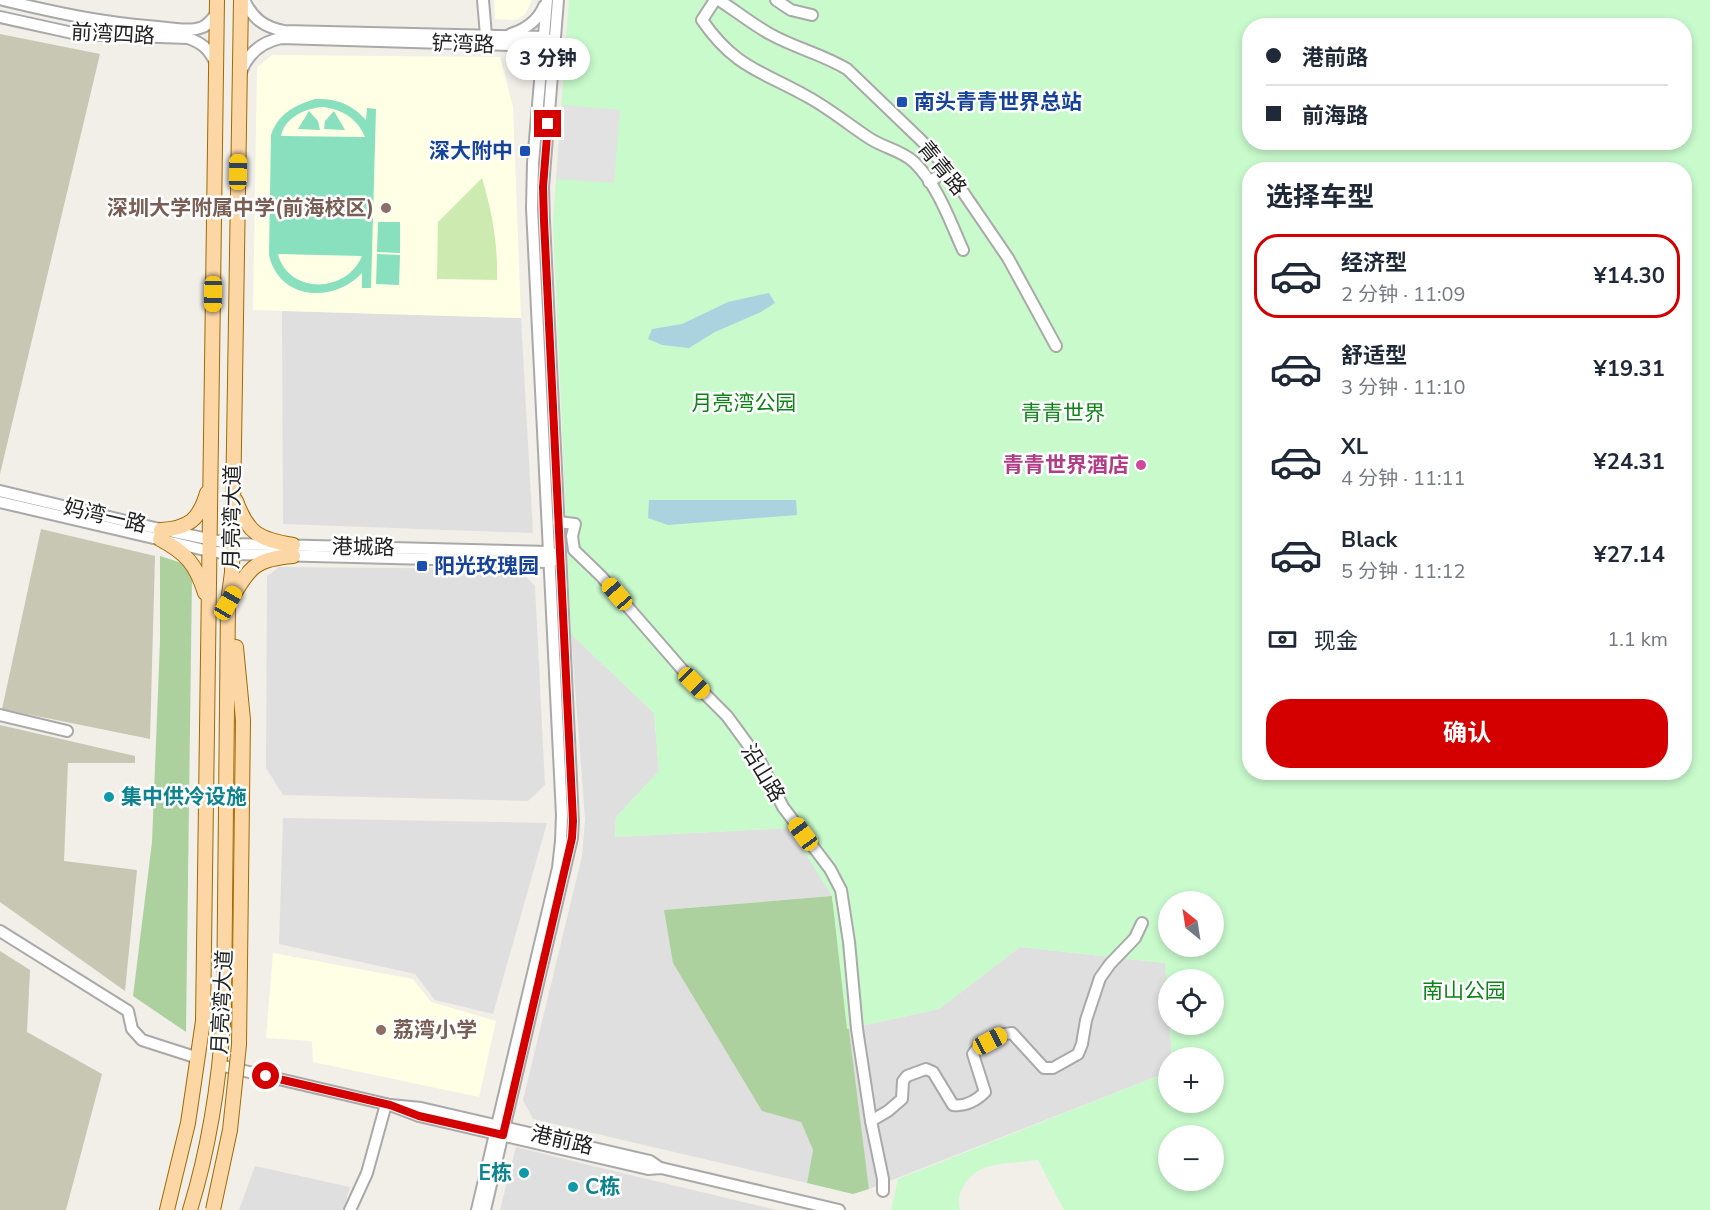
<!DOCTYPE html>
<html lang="zh">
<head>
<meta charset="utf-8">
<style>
	:root { --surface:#fff; --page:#f2f2f3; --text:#1f2937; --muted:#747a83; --line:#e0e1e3; --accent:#d40000 }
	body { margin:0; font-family:"Nunito Sans","Noto Sans SC",sans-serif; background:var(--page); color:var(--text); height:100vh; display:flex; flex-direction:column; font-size:22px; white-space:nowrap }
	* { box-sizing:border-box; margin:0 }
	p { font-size:20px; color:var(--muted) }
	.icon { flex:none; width:33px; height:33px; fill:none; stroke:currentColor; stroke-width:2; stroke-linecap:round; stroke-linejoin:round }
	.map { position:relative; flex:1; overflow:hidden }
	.sheet { position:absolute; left:1242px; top:162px; width:450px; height:618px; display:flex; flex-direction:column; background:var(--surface); border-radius:24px; box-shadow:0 3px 9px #0003 }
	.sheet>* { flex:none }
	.guide { position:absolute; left:1242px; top:18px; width:450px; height:132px; border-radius:24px; box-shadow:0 3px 9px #0003; display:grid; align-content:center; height:132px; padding:0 24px; background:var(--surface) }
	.needle { width:39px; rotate:330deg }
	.fabs { position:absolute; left:1158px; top:891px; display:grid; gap:12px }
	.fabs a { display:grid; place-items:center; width:66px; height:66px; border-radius:50%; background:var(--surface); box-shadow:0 3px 9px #0003; font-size:30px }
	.end { position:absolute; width:27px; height:27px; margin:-14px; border:8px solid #d40000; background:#fff; box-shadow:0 0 0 3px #fff }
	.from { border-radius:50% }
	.bubble { position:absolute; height:42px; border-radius:21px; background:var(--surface); box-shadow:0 3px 9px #0003; font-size:20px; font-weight:700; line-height:42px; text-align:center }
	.car { position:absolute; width:18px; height:36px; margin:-18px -9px; border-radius:8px; box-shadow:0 0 4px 2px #0007; background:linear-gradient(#f5c518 24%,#345 0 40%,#f5c518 0 76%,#345 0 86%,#f5c518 0) }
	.guide b { display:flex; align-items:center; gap:21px; height:57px; font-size:22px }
	.guide b+b { border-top:2px solid var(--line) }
	.guide i { width:15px; height:15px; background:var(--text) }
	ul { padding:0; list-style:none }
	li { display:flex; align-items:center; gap:18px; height:84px; margin:0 12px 9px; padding:0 12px; border:3px solid transparent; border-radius:24px }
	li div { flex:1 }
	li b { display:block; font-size:22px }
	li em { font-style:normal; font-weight:700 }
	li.on { border-color:var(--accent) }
	li>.icon { width:54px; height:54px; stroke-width:1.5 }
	h2 { padding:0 24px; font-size:27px; line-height:72px }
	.pay { display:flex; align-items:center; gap:15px; height:66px; padding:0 24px; font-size:22px }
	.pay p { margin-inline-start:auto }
	.cta { display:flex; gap:12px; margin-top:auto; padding:12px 24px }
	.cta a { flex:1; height:69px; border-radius:24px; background:var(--accent); color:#fff; font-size:24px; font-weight:700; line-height:69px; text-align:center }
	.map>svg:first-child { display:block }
</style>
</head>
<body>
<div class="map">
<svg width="1710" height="1210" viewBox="0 0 1710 1210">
	<rect width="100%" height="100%" fill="#f2efe9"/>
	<g fill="#e0dfdf">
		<polygon points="282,311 521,318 533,533 283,524"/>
		<polygon points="279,567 518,569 535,586 545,785 528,801 283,795 266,768 267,576"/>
		<polygon points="571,634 654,713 659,771 616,817 615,837 790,828 832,896 664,910 801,1122 813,1150 807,1183 533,1119 523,1100 582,856 585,819"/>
		<polygon points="283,818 547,823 493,1014 435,1000 415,974 279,944"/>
		<polygon points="1020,947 1165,963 1172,1057 1168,1058 1168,1072 869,1189 847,1029 939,1009"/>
		<polygon points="516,1147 597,1167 777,1210 500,1210"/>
		<polygon points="255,1166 350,1187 343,1210 239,1210"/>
	</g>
	<g fill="#ffffe5">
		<polygon points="494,0 532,0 525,15 515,20 495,19"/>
		<polygon points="272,55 500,57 513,107 521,318 253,310 257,67"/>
		<polygon points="273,953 413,979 431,1002 496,1021 479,1097 313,1062 312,1041 266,1038"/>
	</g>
	<g fill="#c7c7b4">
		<polygon points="0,34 100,54 0,474"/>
		<polygon points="41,529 155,556 150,739 2,709"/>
		<polygon points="0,725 135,756 135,763 68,763 64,861 137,870 125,991 0,902"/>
		<polygon points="0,951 30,970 27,1032 102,1074 66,1210 0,1210"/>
	</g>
	<path fill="#cdebb0" d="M482 178C492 212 498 244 497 280L437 279 438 222Z"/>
	<g fill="#add19e">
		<polygon points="160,556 185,564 192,578 186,1032 133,996 152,842 160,641"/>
		<polygon points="832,896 869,1189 853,1194 807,1183 813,1150 801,1122 762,1111 673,963 664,910"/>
	</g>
	<path fill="#c8facc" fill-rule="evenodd" d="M569 0H1710V1210H1064L1038 1160C1025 1162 993 1163 982 1169 967 1176 955 1193 960 1210H891L898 1179 1168 1072V1102H1214V1058L1172 1057 1170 1025 1214 1024V980H1168V1005L1165 963 1020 947 939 1009 847 1029 832 896 790 828 615 837 616 817 659 771 654 713 571 634 553 222ZM1250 26H1684V142H1250ZM1250 170H1684V772H1250ZM1168 902H1214V946H1168ZM1168 1136H1214V1180H1168Z"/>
	<g fill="#88e0be" fill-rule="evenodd">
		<path d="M315 99C336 98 352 104 366 120L367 108 376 109 371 288H362V273C333 304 279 300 269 255L271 135C278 114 295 105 315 99ZM323 107C342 109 358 119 365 137L281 136C285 117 306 108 323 107ZM278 255 279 254 362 256C347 293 290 295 278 255Z"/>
		<polygon points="309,111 318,121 320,130 298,129"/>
		<polygon points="334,111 345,130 324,129 325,121"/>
		<polygon points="378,222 400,222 400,253 377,252"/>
		<polygon points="377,254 400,255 399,285 376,284"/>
	</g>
	<polygon fill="#e2e2e2" points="562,105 620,110 614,183 556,179"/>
	<g fill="#aad3df">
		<polygon points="769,293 775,303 761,312 715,332 689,348 662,345 648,339 652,329 682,324 728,302"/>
		<polygon points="649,500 796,500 797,515 668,525 648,518"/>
	</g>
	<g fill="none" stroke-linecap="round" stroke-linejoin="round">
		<defs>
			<g id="minor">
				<path d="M3 0C57 13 104 23 158 27 171 28 188 32 200 28 208 26 212 19 217 13"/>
				<path d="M244 0C253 19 264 27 284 31L544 37 549 40"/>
				<polyline points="483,0 486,35"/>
				<path d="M715 0 702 20C735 68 762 71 808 97 830 109 849 125 869 138 884 148 901 150 914 162 937 184 950 221 963 250"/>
				<path d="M719 0C736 11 752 24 770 34 795 48 822 54 847 69L926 145 948 170 1008 258 1056 346"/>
				<polyline points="776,0 791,10 812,15"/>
				<path d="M0 17 77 34 188 38C202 43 209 49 215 62"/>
				<path d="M511 34C526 29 538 21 544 6"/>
				<polyline points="516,46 529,55 538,74"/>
				<path d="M241 72C248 53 262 42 281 38L543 46 549 45"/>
				<polyline points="929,182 948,170"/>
				<polyline points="0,491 155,528 232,544 549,552 554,554"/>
				<polyline points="0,502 209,551 232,554 549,562 554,560"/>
				<polyline points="558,522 575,524 572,536 574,550 601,576 694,683 727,716 760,761 783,807 830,869 841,890 849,942 857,1029 871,1121 883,1179 883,1191"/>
				<polyline points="0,715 67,731"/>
				<polyline points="0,931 128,1011 132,1029 142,1040 198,1058"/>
				<polyline points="219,1065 390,1105 421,1108 650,1161 660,1168"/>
				<polyline points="390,1105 419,1116 648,1169 661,1168 839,1210"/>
				<path d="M871 1121 888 1111 902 1099 903 1081 907 1076 926 1069 933 1072 953 1105C965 1107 977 1100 985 1092L973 1054C980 1043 998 1034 1012 1033L1044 1068H1053L1078 1054 1082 1044 1086 1020 1100 978 1110 964 1135 938 1142 923"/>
				<polyline points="350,1210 367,1173 386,1104"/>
				<polyline points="477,1210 558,868 561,841 562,815 532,208 533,163 547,0"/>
				<polyline points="485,1210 572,838 573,821 544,221 543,187 558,0"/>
			</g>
			<g id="major">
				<path d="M236 501C248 534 259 539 293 545"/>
				<path d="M161 530C189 528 199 520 207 493"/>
				<path d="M160 539C186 553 196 564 205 593"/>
				<path d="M233 596C250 566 257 559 293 556"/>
				<polyline points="236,647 243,720"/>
				<polyline points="167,1210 188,1123 203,1021 217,0"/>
				<path d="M190 1210C210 1145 220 1076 224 1009L228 603 232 572 241 0"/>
			</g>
		</defs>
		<use href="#minor" stroke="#a9a9a9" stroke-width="14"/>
		<use href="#major" stroke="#a06b00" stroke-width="16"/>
		<use href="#minor" stroke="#fff" stroke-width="10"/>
		<use href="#major" stroke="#fcd6a4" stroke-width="14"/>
		<defs>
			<polyline id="major-bridge" points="213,1210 230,1130 239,1045 243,720"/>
		</defs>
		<use href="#major-bridge" stroke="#a06b00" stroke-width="16" stroke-linecap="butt"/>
		<use href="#major-bridge" stroke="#fcd6a4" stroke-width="14"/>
	</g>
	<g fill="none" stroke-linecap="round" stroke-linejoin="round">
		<polyline stroke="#d40000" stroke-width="8" points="266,1076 390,1105 419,1116 503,1135 572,838 573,821 544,221 543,187 548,124"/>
	</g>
	<g fill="#1a4fb4" stroke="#fff" stroke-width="2">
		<rect x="896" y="96" width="12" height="12" rx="3"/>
		<rect x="519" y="145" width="12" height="12" rx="3"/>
		<rect x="416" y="560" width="12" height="12" rx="3"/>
	</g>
	<g fill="#8d6e63" stroke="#fff" stroke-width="2">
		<circle cx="386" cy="208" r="6"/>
		<circle cx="381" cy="1030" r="6"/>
	</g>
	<circle fill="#d1479c" stroke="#fff" stroke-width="2" cx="1141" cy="465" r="6"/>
	<g fill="#0f9aa8" stroke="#fff" stroke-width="2">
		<circle cx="109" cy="797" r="6"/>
		<circle cx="524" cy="1173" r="6"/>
		<circle cx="573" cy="1187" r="6"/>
	</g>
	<g text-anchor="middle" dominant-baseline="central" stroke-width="5" stroke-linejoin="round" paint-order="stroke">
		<g font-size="21" fill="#222" stroke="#fff">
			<text transform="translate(113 34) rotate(3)">前湾四路</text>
			<text transform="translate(463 44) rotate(2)">铲湾路</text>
			<text transform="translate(942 168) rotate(51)">青青路</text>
			<text transform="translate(105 516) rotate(13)">妈湾一路</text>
			<text transform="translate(232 517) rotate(-89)">月亮湾大道</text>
			<text transform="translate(363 547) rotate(1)">港城路</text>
			<text transform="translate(763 773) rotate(59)">沿山路</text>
			<text transform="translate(222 1002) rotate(-87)">月亮湾大道</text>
			<text transform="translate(562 1140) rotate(13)">港前路</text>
		</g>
		<g font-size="21" font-weight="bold" fill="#164399" stroke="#fff" text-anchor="start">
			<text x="914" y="102">南头青青世界总站</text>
			<text x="513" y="151" text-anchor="end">深大附中</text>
			<text x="434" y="566">阳光玫瑰园</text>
		</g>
		<g font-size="21" font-weight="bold" fill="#785e54" stroke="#fff" text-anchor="end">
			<text x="374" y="208">深圳大学附属中学(前海校区)</text>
			<text x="393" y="1030" text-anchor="start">荔湾小学</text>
		</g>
		<g font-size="21" fill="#0c8416" stroke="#fff">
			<text x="744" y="403">月亮湾公园</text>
			<text x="1063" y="413">青青世界</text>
			<text x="1464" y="991">南山公园</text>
		</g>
		<g font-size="21" font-weight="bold" fill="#b23c85" stroke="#fff" text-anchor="end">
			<text x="1129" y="465">青青世界酒店</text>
		</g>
		<g font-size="21" font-weight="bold" fill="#0d838f" stroke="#fff" text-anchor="start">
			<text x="121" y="797">集中供冷设施</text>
			<text x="512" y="1173" text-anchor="end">E栋</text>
			<text x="585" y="1187">C栋</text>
		</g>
	</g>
</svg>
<div class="fabs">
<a><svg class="needle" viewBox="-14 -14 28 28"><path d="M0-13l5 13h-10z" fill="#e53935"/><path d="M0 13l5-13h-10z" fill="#747a83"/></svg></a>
<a><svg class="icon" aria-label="locate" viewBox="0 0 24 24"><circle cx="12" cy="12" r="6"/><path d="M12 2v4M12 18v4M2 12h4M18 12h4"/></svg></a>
<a>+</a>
<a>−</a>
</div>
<i class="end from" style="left:266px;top:1076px"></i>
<i class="end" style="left:548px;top:124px"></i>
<div class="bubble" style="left:506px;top:38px;width:84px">3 分钟</div>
<i class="car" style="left:238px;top:172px;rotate:1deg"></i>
<i class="car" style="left:213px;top:294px;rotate:181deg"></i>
<i class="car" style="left:617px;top:594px;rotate:319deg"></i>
<i class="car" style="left:228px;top:603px;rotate:30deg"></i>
<i class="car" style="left:694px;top:683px;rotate:135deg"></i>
<i class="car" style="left:803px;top:834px;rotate:324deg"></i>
<i class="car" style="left:990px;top:1041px;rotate:62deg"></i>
<div class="guide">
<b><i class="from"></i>港前路</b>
<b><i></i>前海路</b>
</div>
<section class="sheet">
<h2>选择车型</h2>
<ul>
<li class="on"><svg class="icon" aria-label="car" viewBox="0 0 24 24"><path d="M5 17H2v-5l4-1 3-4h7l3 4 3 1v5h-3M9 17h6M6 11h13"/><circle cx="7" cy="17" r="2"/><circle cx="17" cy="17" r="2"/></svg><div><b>经济型</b><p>2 分钟 · 11:09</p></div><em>¥14.30</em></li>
<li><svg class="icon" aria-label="car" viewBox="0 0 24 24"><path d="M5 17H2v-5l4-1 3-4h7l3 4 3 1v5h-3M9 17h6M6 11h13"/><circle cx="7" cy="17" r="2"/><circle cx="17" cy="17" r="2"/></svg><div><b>舒适型</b><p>3 分钟 · 11:10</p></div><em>¥19.31</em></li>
<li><svg class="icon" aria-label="car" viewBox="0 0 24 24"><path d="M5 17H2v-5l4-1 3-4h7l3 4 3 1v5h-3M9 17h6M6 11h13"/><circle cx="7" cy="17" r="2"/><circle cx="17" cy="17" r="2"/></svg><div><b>XL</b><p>4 分钟 · 11:11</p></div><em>¥24.31</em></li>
<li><svg class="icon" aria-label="car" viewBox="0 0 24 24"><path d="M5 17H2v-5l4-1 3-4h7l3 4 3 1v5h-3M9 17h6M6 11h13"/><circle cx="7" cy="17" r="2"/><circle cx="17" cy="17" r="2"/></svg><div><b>Black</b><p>5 分钟 · 11:12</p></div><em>¥27.14</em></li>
</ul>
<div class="pay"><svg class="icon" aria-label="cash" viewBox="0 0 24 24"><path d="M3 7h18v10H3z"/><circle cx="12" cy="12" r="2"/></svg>现金<p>1.1 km</p></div>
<div class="cta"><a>确认</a></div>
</section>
</div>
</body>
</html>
